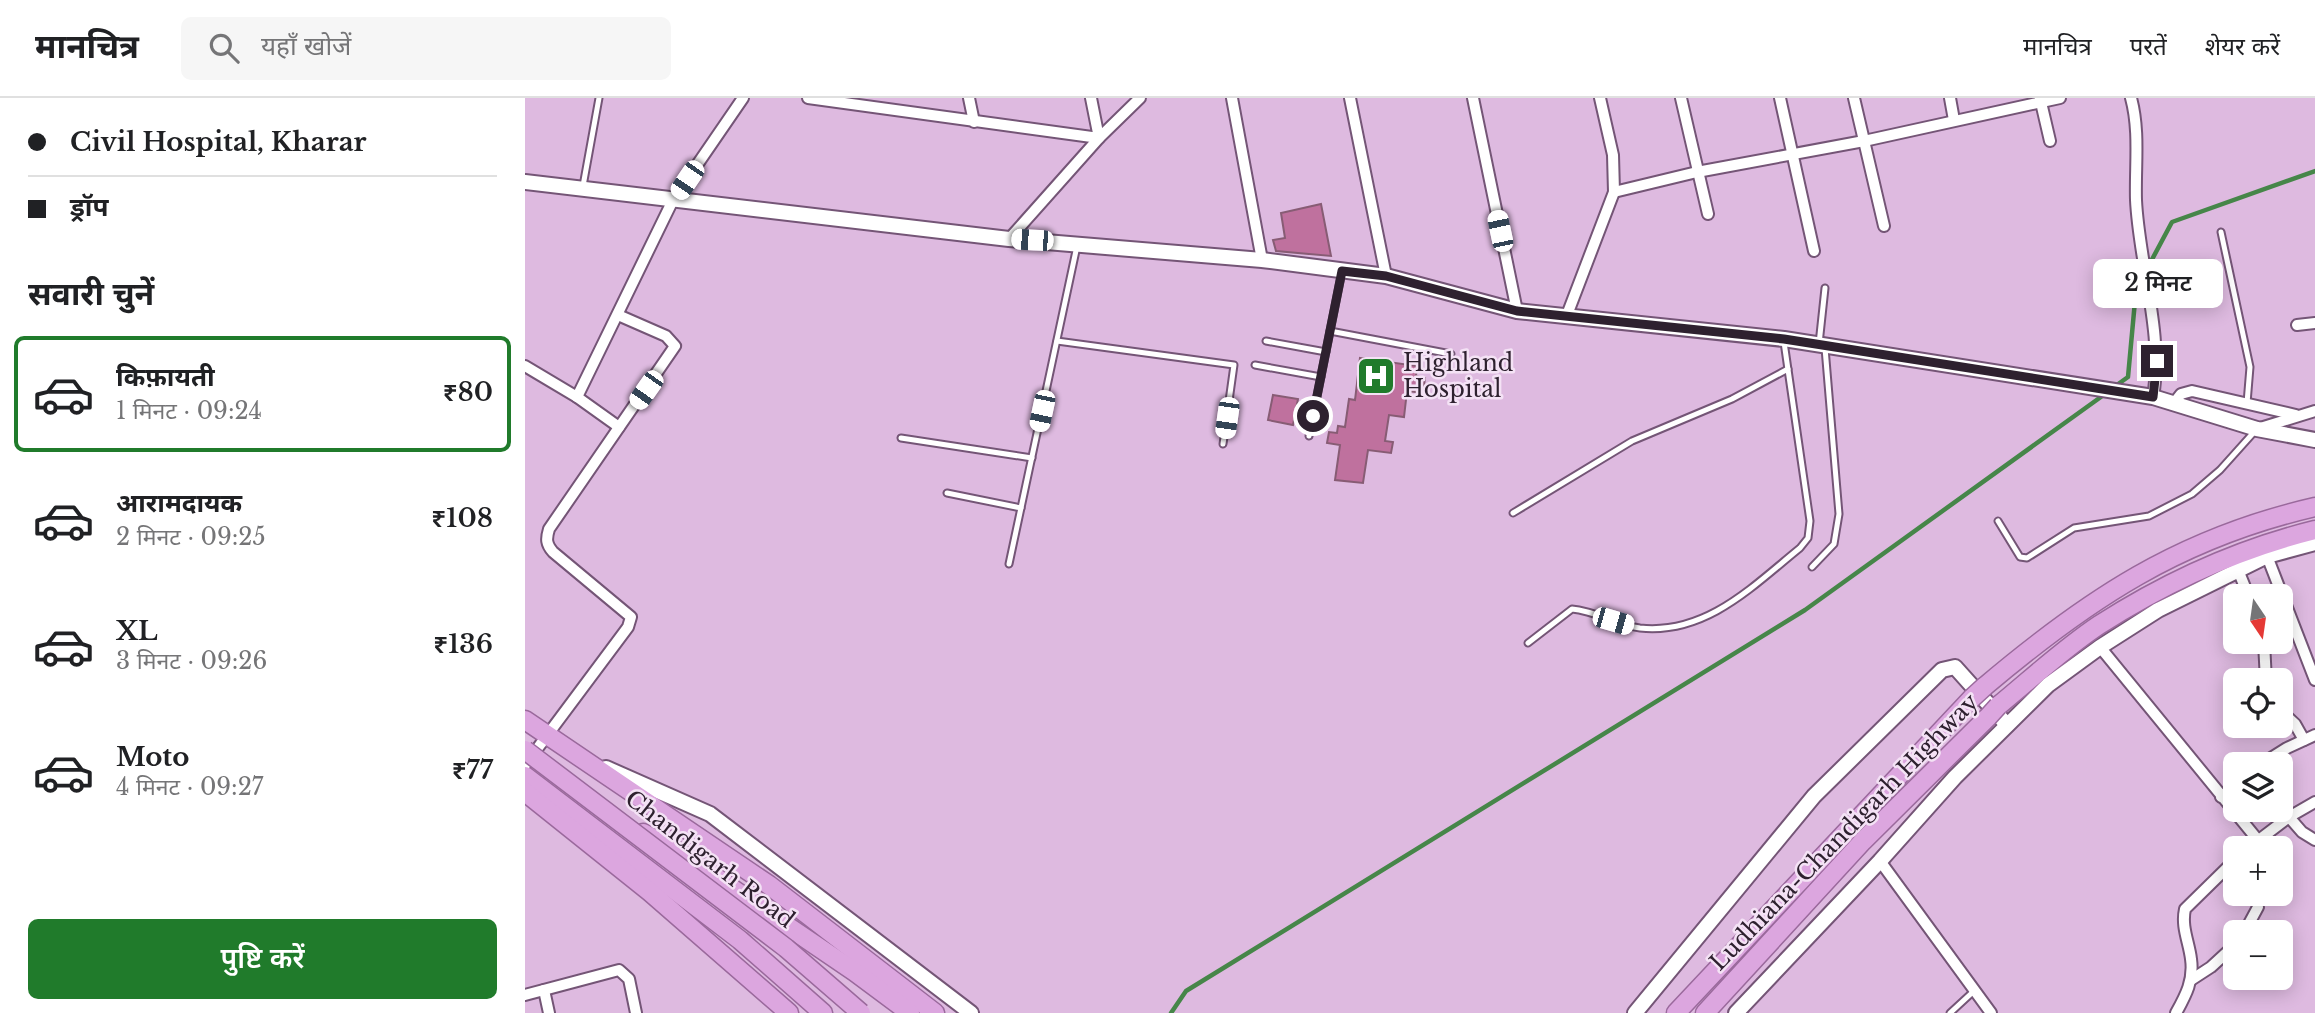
<!DOCTYPE html>
<html lang="hi">
<head>
<meta charset="utf-8">
<style>
	:root { --surface:#fff; --page:#f6f6f6; --text:#202124; --muted:#757577; --line:#e0e0e0; --accent:#207b2b }
	body { margin:0; font-family:"Libre Baskerville","Noto Sans Devanagari",serif; background:var(--page); color:var(--text); height:100vh; display:flex; flex-direction:column; font-size:26px; white-space:nowrap }
	* { box-sizing:border-box; margin:0 }
	p { font-size:23px; color:var(--muted) }
	.icon { flex:none; width:38px; height:38px; fill:none; stroke:currentColor; stroke-width:2; stroke-linecap:round; stroke-linejoin:round }
	.map { position:relative; flex:1; overflow:hidden }
	.drawer { display:flex; flex-direction:column; background:var(--surface); width:525px }
	.drawer>* { flex:none }
	.banner { display:grid; align-content:center; height:154px; padding:0 28px; background:var(--surface) }
	.needle { width:46px; rotate:167deg }
	.fabs { position:absolute; left:1698px; top:486px; display:grid; gap:14px }
	.fabs a { display:grid; place-items:center; width:70px; height:70px; border-radius:10px; background:var(--surface); box-shadow:0 4px 18px #0003; font-size:35px }
	.end { position:absolute; width:32px; height:32px; margin:-16px; border:9px solid #2e212f; background:#fff; box-shadow:0 0 0 4px #fff }
	.from { border-radius:50% }
	.bubble { position:absolute; height:49px; border-radius:10px; background:var(--surface); box-shadow:0 4px 18px #0003; font-size:23px; font-weight:600; line-height:49px; text-align:center }
	.car { position:absolute; width:21px; height:42px; margin:-21px -10px; border-radius:9px; box-shadow:0 0 5px 2px #0007; background:linear-gradient(#fff 24%,#345 0 40%,#fff 0 76%,#345 0 86%,#fff 0) }
	.banner b { display:flex; align-items:center; gap:24px; height:66px; font-size:26px }
	.banner b+b { border-top:2px solid var(--line) }
	.banner i { width:18px; height:18px; background:var(--text) }
	ul { padding:0; list-style:none }
	li { display:flex; align-items:center; gap:21px; height:116px; margin:0 14px 10px; padding:0 14px; border:4px solid transparent; border-radius:10px }
	li div { flex:1 }
	li b { display:block; font-size:26px }
	li em { font-style:normal; font-weight:600 }
	li.on { border-color:var(--accent) }
	li>.icon { width:63px; height:63px; stroke-width:1.5 }
	h2 { padding:0 28px; font-size:32px; line-height:84px }
	.cta { display:flex; gap:14px; margin-top:auto; padding:14px 28px }
	.cta a { flex:1; height:80px; border-radius:10px; background:var(--accent); color:#fff; font-size:28px; font-weight:600; line-height:80px; text-align:center }
	header { display:flex; align-items:center; gap:42px; box-sizing:border-box; height:98px; padding:0 35px; background:var(--surface); border-bottom:2px solid var(--line) }
	header strong { font-size:33px }
	nav { display:flex; gap:38px; margin-inline-start:auto; font-size:24px }
	.search { width:490px; height:63px; background:var(--page); display:flex; align-items:center; gap:18px; box-sizing:border-box; padding:0 24px; border-radius:10px; color:var(--muted); font-size:26px }
	main { display:flex; flex:1; min-height:0 }
	.map>svg:first-child { display:block }
</style>
</head>
<body>
<header>
<strong>मानचित्र</strong>
<div class="search"><svg class="icon" aria-label="search" viewBox="0 0 24 24"><circle cx="10" cy="10" r="6"/><path d="M15 15l6 6"/></svg>यहाँ खोजें</div>
<nav><a>मानचित्र</a><a>परतें</a><a>शेयर करें</a></nav>
</header>
<main>
<section class="drawer">
<div class="banner">
<b><i class="from"></i>Civil Hospital, Kharar</b>
<b><i></i>ड्रॉप</b>
</div>
<h2>सवारी चुनें</h2>
<ul>
<li class="on"><svg class="icon" aria-label="car" viewBox="0 0 24 24"><path d="M5 17H2v-5l4-1 3-4h7l3 4 3 1v5h-3M9 17h6M6 11h13"/><circle cx="7" cy="17" r="2"/><circle cx="17" cy="17" r="2"/></svg><div><b>किफ़ायती</b><p>1 मिनट · 09:24</p></div><em>₹80</em></li>
<li><svg class="icon" aria-label="car" viewBox="0 0 24 24"><path d="M5 17H2v-5l4-1 3-4h7l3 4 3 1v5h-3M9 17h6M6 11h13"/><circle cx="7" cy="17" r="2"/><circle cx="17" cy="17" r="2"/></svg><div><b>आरामदायक</b><p>2 मिनट · 09:25</p></div><em>₹108</em></li>
<li><svg class="icon" aria-label="car" viewBox="0 0 24 24"><path d="M5 17H2v-5l4-1 3-4h7l3 4 3 1v5h-3M9 17h6M6 11h13"/><circle cx="7" cy="17" r="2"/><circle cx="17" cy="17" r="2"/></svg><div><b>XL</b><p>3 मिनट · 09:26</p></div><em>₹136</em></li>
<li><svg class="icon" aria-label="car" viewBox="0 0 24 24"><path d="M5 17H2v-5l4-1 3-4h7l3 4 3 1v5h-3M9 17h6M6 11h13"/><circle cx="7" cy="17" r="2"/><circle cx="17" cy="17" r="2"/></svg><div><b>Moto</b><p>4 मिनट · 09:27</p></div><em>₹77</em></li>
</ul>
<div class="cta"><a>पुष्टि करें</a></div>
</section>
<div class="map">
<svg width="1790" height="915" viewBox="0 0 1790 915">
	<rect width="100%" height="100%" fill="#debae0"/>
	<g fill="none" stroke-linecap="round" stroke-linejoin="round">
		<g stroke="#468649" stroke-width="4.5">
			<polyline points="1623,169 1647,124 1790,73"/>
			<polyline points="1589,289 1603,279 1611,192 1619,177"/>
			<polyline points="646,915 661,893 1280,512 1580,296"/>
		</g>
	</g>
	<g fill="#bf719e" stroke="#875c74" stroke-width="2">
		<polygon points="796,106 806,158 751,153 748,142 760,140 756,115"/>
		<polygon points="835,260 892,268 891,278 900,280 898,295 882,293 879,319 864,317 860,343 868,344 866,355 843,352 838,385 810,382 815,347 802,345 804,334 812,335 813,328 820,329 824,301 830,302"/>
		<polygon points="748,297 773,301 768,327 743,322"/>
	</g>
	<g fill="none" stroke-linecap="round" stroke-linejoin="round">
		<defs>
			<g id="service">
				<polyline points="58,88 74,0"/>
				<polyline points="1696,134 1725,269 1722,305"/>
				<polyline points="805,233 926,256"/>
				<polyline points="532,243 709,267 698,346"/>
				<polyline points="741,243 801,254"/>
				<polyline points="1294,246 1300,190"/>
				<polyline points="730,267 796,279"/>
				<polyline points="784,338 817,173"/>
				<polyline points="376,340 507,360"/>
				<polyline points="422,395 496,410"/>
				<polyline points="988,415 1107,343 1207,301 1263,271"/>
				<polyline points="1473,423 1495,459 1502,460 1549,430 1624,418 1667,396 1695,372 1730,333"/>
				<polyline points="484,466 552,148"/>
				<polyline points="1287,469 1309,446 1314,416 1300,250"/>
				<path d="M1003 545 1047 511C1071 513 1092 527 1115 530 1181 537 1228 488 1275 450L1283 440 1285 423 1259 244"/>
				<polyline points="1425,915 1450,892"/>
			</g>
			<g id="minor">
				<polyline points="283,0 574,40 566,0"/>
				<polyline points="444,0 449,24"/>
				<polyline points="707,0 737,162"/>
				<polyline points="825,0 861,178"/>
				<polyline points="948,0 992,213"/>
				<polyline points="1156,0 1183,116"/>
				<polyline points="1255,0 1289,153"/>
				<polyline points="1329,0 1359,128"/>
				<polyline points="1425,0 1429,22"/>
				<polyline points="1515,0 1525,43"/>
				<path d="M1606 0C1615 33 1610 68 1611 102 1614 167 1639 235 1628 299"/>
				<polyline points="1089,94 1172,74 1339,43 1535,0"/>
				<polyline points="484,141 574,40 615,0"/>
				<polyline points="1042,217 1089,94 1088,57 1075,0"/>
				<polyline points="1772,227 1790,225"/>
				<polyline points="0,268 52,299 94,329"/>
				<polyline points="52,299 148,102 218,0"/>
				<polyline points="1649,305 1656,296 1667,293 1771,317"/>
				<polyline points="1732,331 1790,313"/>
				<polyline points="1742,458 1790,582"/>
				<polyline points="1713,472 1724,499"/>
				<polyline points="1739,544 1741,583"/>
				<polyline points="1575,549 1732,741"/>
				<polyline points="1755,612 1770,626 1779,642"/>
				<path d="M0 667 103 529 106 519 28 454C21 446 21 441 24 431L150 248 141 238 93 217"/>
				<polyline points="1735,667 1762,650 1790,637"/>
				<polyline points="1696,699 1710,688"/>
				<polyline points="1764,719 1777,734 1790,742"/>
				<polyline points="1722,751 1764,719 1790,704"/>
				<polyline points="1355,763 1466,915"/>
				<polyline points="1719,835 1733,809"/>
				<polyline points="1666,882 1686,869 1710,847"/>
				<polyline points="19,892 24,915"/>
				<polyline points="0,897 94,872 104,881 111,915"/>
				<path d="M1651 915C1661 897 1669 882 1666 861 1664 844 1656 829 1660 811L1710 762"/>
			</g>
			<g id="tertiary">
				<polyline points="0,84 484,141 737,162 861,178 992,213 1259,241 1628,299 1732,331 1790,342"/>
				<polyline points="81,670 185,716 446,915"/>
				<polyline points="1110,915 1289,698 1417,572 1430,569 1482,627"/>
				<polyline points="1211,915 1355,763 1430,679 1523,587 1575,549 1633,512 1742,458 1790,445"/>
			</g>
			<g id="trunk">
				<path d="M1459 589C1563 501 1655 440 1790 409"/>
				<path d="M1473 608C1506 581 1538 551 1574 527 1641 484 1713 451 1790 432"/>
				<polyline points="0,622 244,787 410,915"/>
				<polyline points="0,678 215,842 298,915"/>
				<polyline points="0,694 125,794 264,915"/>
				<polyline points="118,735 152,753 330,874 385,915"/>
				<polyline points="1151,915 1447,600"/>
				<polyline points="1180,915 1338,743 1463,619"/>
			</g>
		</defs>
		<use href="#service" stroke="#745576" stroke-width="9"/>
		<use href="#minor" stroke="#745576" stroke-width="14"/>
		<use href="#tertiary" stroke="#745576" stroke-width="18"/>
		<use href="#trunk" stroke="#9a699c" stroke-width="21"/>
		<use href="#service" stroke="#fff" stroke-width="5"/>
		<use href="#minor" stroke="#fff" stroke-width="10"/>
		<use href="#tertiary" stroke="#fff" stroke-width="14"/>
		<use href="#trunk" stroke="#dca6df" stroke-width="18"/>
		<defs>
			<g id="trunk-bridge">
				<polyline points="1447,600 1459,589"/>
				<polyline points="1463,619 1473,608"/>
				<polyline points="0,652 261,850 336,915"/>
			</g>
		</defs>
		<use href="#trunk-bridge" stroke="#9a699c" stroke-width="21" stroke-linecap="butt"/>
		<use href="#trunk-bridge" stroke="#dca6df" stroke-width="18"/>
	</g>
	<g fill="none" stroke-linecap="round" stroke-linejoin="round">
		<polyline stroke="#2e212f" stroke-width="9" points="788,318 817,173 861,178 992,213 1259,241 1628,299 1632,263"/>
	</g>
	<defs>
		<symbol id="hospital-square" viewBox="-11 -11 22 22"><rect x="-9" y="-9" width="18" height="18" rx="4" fill="#207b2b" stroke="#f4e2f5"/><path d="M-5-5h3v3.5h4V-5h3V5h-3V1.5h-4V5h-3Z" fill="#fff"/></symbol>
	</defs>
	<g fill-rule="evenodd">
		<use href="#hospital-square" x="829" y="256" width="44" height="44"/>
	</g>
	<g text-anchor="middle" dominant-baseline="central" stroke-width="5" stroke-linejoin="round" paint-order="stroke">
		<g font-size="23" fill="#2e212f" stroke="#f4e2f5" text-anchor="start">
			<text x="878" y="265">Highland<tspan x="878" dy="26">Hospital</tspan></text>
		</g>
		<g font-size="23" fill="#2e212f" stroke="#f4e2f5">
			<text transform="translate(1319 734) rotate(-46)">Ludhiana-Chandigarh Highway</text>
			<text transform="translate(185 761) rotate(38)">Chandigarh Road</text>
		</g>
	</g>
</svg>
<div class="fabs">
<a><svg class="needle" viewBox="-14 -14 28 28"><path d="M0-13l5 13h-10z" fill="#e53935"/><path d="M0 13l5-13h-10z" fill="#757577"/></svg></a>
<a><svg class="icon" aria-label="locate" viewBox="0 0 24 24"><circle cx="12" cy="12" r="6"/><path d="M12 2v4M12 18v4M2 12h4M18 12h4"/></svg></a>
<a><svg class="icon" aria-label="layers" viewBox="0 0 24 24"><path d="M12 4l9 5-9 5-9-5zM3 14l9 5 9-5"/></svg></a>
<a>+</a>
<a>−</a>
</div>
<i class="end from" style="left:788px;top:318px"></i>
<i class="end" style="left:1632px;top:263px"></i>
<div class="bubble" style="left:1568px;top:161px;width:130px">2 मिनट</div>
<i class="car" style="left:162px;top:82px;rotate:214deg"></i>
<i class="car" style="left:975px;top:133px;rotate:348deg"></i>
<i class="car" style="left:507px;top:142px;rotate:273deg"></i>
<i class="car" style="left:121px;top:292px;rotate:215deg"></i>
<i class="car" style="left:517px;top:313px;rotate:192deg"></i>
<i class="car" style="left:702px;top:320px;rotate:188deg"></i>
<i class="car" style="left:1088px;top:523px;rotate:106deg"></i>
</div>
</main>
</body>
</html>
